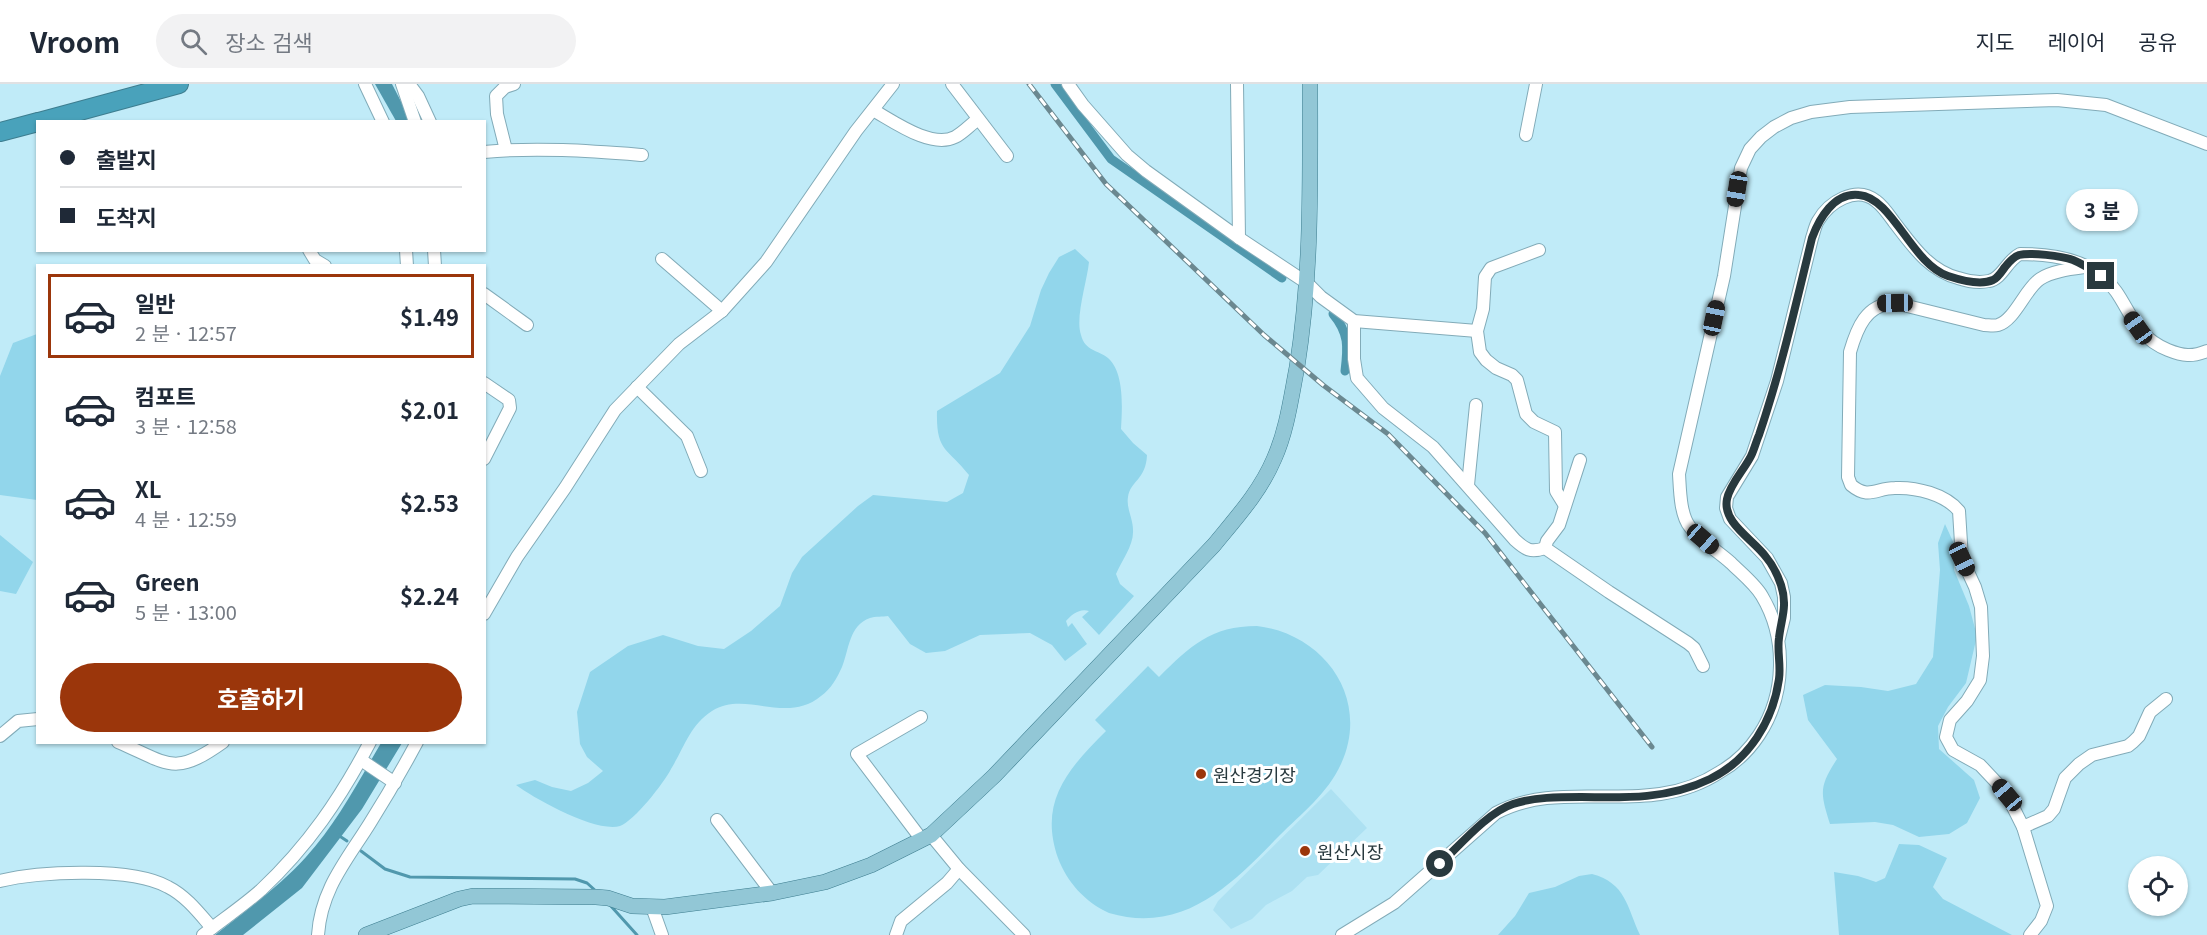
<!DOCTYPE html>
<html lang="ko">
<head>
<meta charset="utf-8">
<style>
	:root { --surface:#fff; --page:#f2f2f3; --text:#1f2937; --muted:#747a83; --line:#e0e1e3; --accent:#9b360b }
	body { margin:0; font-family:Georgia,"Noto Sans KR",serif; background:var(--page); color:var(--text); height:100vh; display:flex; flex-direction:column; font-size:22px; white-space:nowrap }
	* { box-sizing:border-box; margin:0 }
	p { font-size:20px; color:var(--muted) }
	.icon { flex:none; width:33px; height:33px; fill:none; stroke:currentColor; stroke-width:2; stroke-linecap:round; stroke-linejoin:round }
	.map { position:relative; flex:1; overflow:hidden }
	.details { position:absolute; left:36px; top:180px; width:450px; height:480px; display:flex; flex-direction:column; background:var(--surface); border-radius:0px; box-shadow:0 2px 4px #0004 }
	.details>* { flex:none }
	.hud { position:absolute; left:36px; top:36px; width:450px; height:132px; border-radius:0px; box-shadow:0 2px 4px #0004; display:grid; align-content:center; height:132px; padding:0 24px; background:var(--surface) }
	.controls { position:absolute; left:2128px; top:772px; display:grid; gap:12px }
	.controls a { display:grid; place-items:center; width:60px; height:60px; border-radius:50%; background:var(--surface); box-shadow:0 2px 4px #0004; font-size:30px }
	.end { position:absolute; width:27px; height:27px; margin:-14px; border:8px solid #28393e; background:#fff; box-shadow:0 0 0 3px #fff }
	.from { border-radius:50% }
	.bubble { position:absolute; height:42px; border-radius:21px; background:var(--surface); box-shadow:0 2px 4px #0004; font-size:20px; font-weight:700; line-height:42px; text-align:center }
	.car { position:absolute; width:18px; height:36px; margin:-18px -9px; border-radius:8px; box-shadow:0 0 4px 2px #0007; background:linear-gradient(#222 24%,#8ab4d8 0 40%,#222 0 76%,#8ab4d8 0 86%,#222 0) }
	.hud b { display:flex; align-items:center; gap:21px; height:57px; font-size:22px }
	.hud b+b { border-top:2px solid var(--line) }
	.hud i { width:15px; height:15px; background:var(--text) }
	ul { padding:10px 0 0; list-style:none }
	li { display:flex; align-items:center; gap:18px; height:84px; margin:0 12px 9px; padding:0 12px; border:3px solid transparent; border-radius:0px }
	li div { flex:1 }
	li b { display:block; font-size:22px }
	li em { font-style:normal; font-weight:700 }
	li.on { border-color:var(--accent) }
	li>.icon { width:54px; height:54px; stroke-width:1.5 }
	.button { display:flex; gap:12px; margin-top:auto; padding:12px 24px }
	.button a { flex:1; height:69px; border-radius:36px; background:var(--accent); color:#fff; font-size:24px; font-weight:700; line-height:69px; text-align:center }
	header { display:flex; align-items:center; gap:36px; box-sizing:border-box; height:84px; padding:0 30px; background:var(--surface); border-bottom:2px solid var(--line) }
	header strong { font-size:28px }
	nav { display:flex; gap:33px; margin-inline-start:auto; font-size:21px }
	.search { width:420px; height:54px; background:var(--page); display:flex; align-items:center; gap:15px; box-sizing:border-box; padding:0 21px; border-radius:33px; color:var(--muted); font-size:22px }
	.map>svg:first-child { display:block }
</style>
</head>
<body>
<header>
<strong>Vroom</strong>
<div class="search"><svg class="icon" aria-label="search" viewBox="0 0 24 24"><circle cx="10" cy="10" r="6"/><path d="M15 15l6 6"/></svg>장소 검색</div>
<nav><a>지도</a><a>레이어</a><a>공유</a></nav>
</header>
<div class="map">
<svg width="2207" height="851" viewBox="0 0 2207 851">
	<rect width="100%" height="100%" fill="#c0ebf8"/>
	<polygon fill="#ade1f2" points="1331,705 1367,744 1318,791 1307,793 1292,807 1266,821 1252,835 1231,845 1213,826 1218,817"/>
	<g fill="#92d6eb">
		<path d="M1075 165 1089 178C1087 198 1075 233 1081 251 1085 267 1098 266 1108 274 1125 289 1122 326 1121 345L1133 359 1147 371C1146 396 1130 397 1128 413 1126 424 1133 434 1133 446 1134 461 1122 476 1116 490L1120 500 1134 512 1099 551 1082 533 1089 527C1080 524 1072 530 1066 537L1068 543 1072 539 1087 560 1065 577 1052 561 1030 549 980 551 945 567 926 569 910 560 888 532C883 533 875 532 870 534 849 541 849 566 842 583 837 594 831 605 821 612 786 641 746 606 712 627 690 641 684 664 671 685 664 699 634 737 620 742 596 749 535 715 516 701L535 696 552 703 571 707 588 699 603 687 587 673 580 660 577 628 590 588 628 562 663 551 698 562 724 565 751 547 780 522 792 489 802 473 858 422 873 411 947 418 963 409 969 391C947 363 936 368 937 327L1000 289 1030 242 1041 206 1049 189 1059 173Z"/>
		<polygon points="37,250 37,416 0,411 0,292 13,259"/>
		<path d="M1945 440 1955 462 1954 486 1969 522 1977 552 1966 599 1948 623 1938 642 1939 665 1974 696 1980 714 1967 739 1949 750 1919 753 1893 741 1875 738 1830 740C1820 708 1819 703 1837 675L1808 636 1803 611 1825 601 1861 603 1888 607 1916 600 1933 573 1940 486 1938 459Z"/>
		<polygon points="0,451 33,478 16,510 0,507"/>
		<path d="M1257 542C1324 550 1371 614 1341 680 1328 709 1301 730 1279 752 1233 799 1184 851 1109 829 1085 818 1067 798 1058 774 1038 717 1069 684 1106 647L1095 636 1148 582 1159 593C1190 562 1211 542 1257 542Z"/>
		<polygon points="1899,760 1919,761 1947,774 1933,803 1943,815 2012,851 1839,851 1834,788 1858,792 1876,798 1885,794"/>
		<path d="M1592 790C1626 799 1627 823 1640 851H1498L1515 832 1529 809 1555 803 1579 792Z"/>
	</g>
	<g fill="#5098ad">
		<polygon points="375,0 392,0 411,37 396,37"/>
		<path d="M381 659H402L362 725 302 804 243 851H215C246 826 279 803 306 773 337 739 358 698 381 659Z"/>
	</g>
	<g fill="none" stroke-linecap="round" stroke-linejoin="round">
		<g stroke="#5098ad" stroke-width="3">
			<polyline points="338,751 347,757"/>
			<polyline points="361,767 385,785 410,793 575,795 587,799 597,808"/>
			<polyline points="610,821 637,851"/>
		</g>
		<g stroke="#5098ad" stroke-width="9">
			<polyline points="1055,0 1111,75 1282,194"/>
			<path d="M1333 230C1349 249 1348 263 1345 287"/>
		</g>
		<defs>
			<g id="minor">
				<polyline points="365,0 383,38"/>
				<polyline points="402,0 415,38"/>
				<polyline points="409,0 418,12 430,38"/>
				<polyline points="952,0 1007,72"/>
				<polyline points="1068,0 1083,21 1127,71 1146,87 1239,154 1307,199 1321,213 1354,237 1477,247"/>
				<polyline points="1237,0 1239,154"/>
				<path d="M873 26C893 37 931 65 955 53 963 49 970 41 977 36"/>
				<polyline points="1526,51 1536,0"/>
				<polyline points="506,66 497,30 496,12 505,3 514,0"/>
				<path d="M484 68C537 63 589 67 642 71"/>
				<polyline points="309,166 315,176 325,182"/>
				<polyline points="406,166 407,182"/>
				<polyline points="434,166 435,182"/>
				<polyline points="1539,166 1491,184 1485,193 1483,225 1477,247 1480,268 1486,276 1496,284 1512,291 1517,296 1526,330 1534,338 1555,348 1556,407 1564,420"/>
				<polyline points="662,175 722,227"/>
				<polyline points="484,210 527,241"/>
				<path d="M1354 237V275L1357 294 1383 324 1433 363 1515 456C1526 466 1531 469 1545 464L1547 457 1559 441 1580 376"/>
				<polyline points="484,299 509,316 510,324 484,375"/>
				<polyline points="637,303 687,352 701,387"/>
				<polyline points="1468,401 1476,321"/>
				<polyline points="1545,464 1609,508 1688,559 1694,564 1703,582"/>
				<polyline points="484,530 517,473 565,404 615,326 679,260 722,227 766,178 856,47 893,0"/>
				<path d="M1779 554 1784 534V513L1781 499 1767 474 1730 435 1726 424 1727 413 1752 372 1777 297 1812 154C1814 148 1815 142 1818 137 1829 118 1856 101 1876 117 1883 122 1889 131 1894 138 1912 161 1928 186 1958 194 1967 197 1979 199 1989 197 2002 195 2007 176 2020 170 2048 170 2080 174 2102 192 2130 215 2128 250 2168 266 2183 272 2192 273 2207 267"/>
				<polyline points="921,633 857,670 922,756"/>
				<polyline points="0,652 18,637 38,635"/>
				<path d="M118 658C169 680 174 693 223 658"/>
				<polyline points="361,676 395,699"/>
				<polyline points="717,736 772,809"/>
				<polyline points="2023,743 2048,732 2054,725 2065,694 2079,680 2092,671 2128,662 2133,658 2139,652 2150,628 2166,615"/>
				<polyline points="931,751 959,785 1024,851"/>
				<path d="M0 797C39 787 133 783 168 803 186 812 199 829 212 844"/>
				<polyline points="652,823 662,851"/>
				<path d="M203 851C222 836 243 822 261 806 308 762 340 715 370 658"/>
				<path d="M318 851C321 805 347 776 370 739 387 712 402 686 417 658"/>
				<polyline points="896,851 901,837 947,799 959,785"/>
				<path d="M1342 851 1394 819 1496 729C1565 692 1647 736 1720 688 1736 679 1749 666 1759 651 1786 610 1787 554 1762 512 1755 500 1741 489 1731 479 1718 467 1700 457 1690 443 1680 431 1680 405 1679 390L1724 192 1741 84 1750 65 1761 53 1774 43 1791 34 1811 28 1850 23 2057 16 2106 21 2207 60"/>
				<path d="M2030 851 2041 837 2047 822 2023 743 2007 711 1996 698 1980 681 1953 666 1946 653 1950 636 1967 617 1980 596 1983 572 1981 523 1975 503 1962 475 1959 427C1945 410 1916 403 1895 404 1876 404 1869 416 1851 401L1848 393 1850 268C1857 244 1866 220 1895 219L1984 241C1988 241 1994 242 1998 241 2015 236 2025 205 2040 195 2052 187 2071 185 2086 183"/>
			</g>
			<path id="major" d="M366 851 459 815 473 812 596 813 608 814 632 822 665 823 772 809 825 798 871 781 931 751 994 692 1214 461C1236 434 1260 408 1274 375 1287 346 1291 314 1297 283 1312 188 1310 96 1310 0"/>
			<g id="highway">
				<polyline points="39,38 179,0"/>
				<polyline points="0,48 38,38"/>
			</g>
		</defs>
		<use href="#minor" stroke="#82abb8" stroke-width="14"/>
		<use href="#major" stroke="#3d7d8f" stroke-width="16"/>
		<use href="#highway" stroke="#3d7d8f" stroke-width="20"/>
		<use href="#minor" stroke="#fff" stroke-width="12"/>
		<use href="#major" stroke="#92c7d6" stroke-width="15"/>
		<use href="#highway" stroke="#49a2bb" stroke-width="18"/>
		<defs>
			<polyline id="rail" points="1029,0 1106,100 1264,251 1323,301 1388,350 1485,449 1652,663"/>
		</defs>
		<use href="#rail" stroke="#6b8890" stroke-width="5"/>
		<use href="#rail" stroke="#fff" stroke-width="3" stroke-dasharray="9" stroke-linecap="butt"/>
	</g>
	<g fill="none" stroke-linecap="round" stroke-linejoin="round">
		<path stroke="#28393e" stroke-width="8" d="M1440 780C1460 761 1488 728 1513 720 1534 713 1559 713 1581 713 1626 714 1669 715 1710 695 1749 676 1773 637 1779 595 1781 581 1777 567 1779 554 1781 535 1788 522 1781 501 1778 492 1772 480 1766 473 1754 456 1722 439 1727 415 1730 400 1744 386 1751 372 1754 366 1756 358 1759 351 1781 286 1796 220 1812 154 1819 135 1834 108 1859 111 1893 114 1911 179 1948 192 1960 196 1980 202 1993 196 1998 194 2002 187 2005 183 2009 178 2013 173 2019 171 2030 168 2062 172 2073 176 2083 180 2092 186 2101 192"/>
	</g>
	<g fill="#9b360b" stroke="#fff" stroke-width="2">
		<circle cx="1201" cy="690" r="6"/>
		<circle cx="1305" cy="767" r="6"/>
	</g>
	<g text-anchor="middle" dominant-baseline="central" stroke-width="6" stroke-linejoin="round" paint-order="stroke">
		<g font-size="18" fill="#28393e" stroke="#fff" text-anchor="start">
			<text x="1213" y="690">원산경기장</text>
			<text x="1317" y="767">원산시장</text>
		</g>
	</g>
</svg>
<div class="controls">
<a><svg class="icon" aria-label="locate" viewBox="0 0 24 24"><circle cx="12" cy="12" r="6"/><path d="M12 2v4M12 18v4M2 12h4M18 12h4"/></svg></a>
</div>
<i class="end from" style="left:1440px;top:780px"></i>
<i class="end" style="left:2101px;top:192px"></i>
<div class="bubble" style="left:2066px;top:105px;width:72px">3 분</div>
<i class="car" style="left:1737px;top:105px;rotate:189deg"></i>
<i class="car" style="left:1895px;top:219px;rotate:269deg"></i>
<i class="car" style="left:1714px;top:234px;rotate:12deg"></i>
<i class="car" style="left:2138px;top:244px;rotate:325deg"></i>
<i class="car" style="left:1703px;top:455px;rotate:131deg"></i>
<i class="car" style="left:1962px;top:475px;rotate:155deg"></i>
<i class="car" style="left:2007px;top:711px;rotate:320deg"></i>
<div class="hud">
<b><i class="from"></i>출발지</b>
<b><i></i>도착지</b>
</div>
<section class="details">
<ul>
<li class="on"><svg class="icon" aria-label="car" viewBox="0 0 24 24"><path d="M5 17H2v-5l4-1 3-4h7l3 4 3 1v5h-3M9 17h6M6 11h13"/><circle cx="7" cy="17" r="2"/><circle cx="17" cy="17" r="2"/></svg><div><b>일반</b><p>2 분 · 12:57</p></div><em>$1.49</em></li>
<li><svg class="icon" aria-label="car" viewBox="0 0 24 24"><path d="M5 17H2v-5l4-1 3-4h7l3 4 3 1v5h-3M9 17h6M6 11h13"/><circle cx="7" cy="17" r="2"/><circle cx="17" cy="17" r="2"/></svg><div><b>컴포트</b><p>3 분 · 12:58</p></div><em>$2.01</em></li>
<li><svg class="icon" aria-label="car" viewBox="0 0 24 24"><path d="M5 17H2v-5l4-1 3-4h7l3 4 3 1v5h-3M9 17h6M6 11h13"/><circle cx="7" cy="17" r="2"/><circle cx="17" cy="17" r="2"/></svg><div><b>XL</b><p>4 분 · 12:59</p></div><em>$2.53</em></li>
<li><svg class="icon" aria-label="car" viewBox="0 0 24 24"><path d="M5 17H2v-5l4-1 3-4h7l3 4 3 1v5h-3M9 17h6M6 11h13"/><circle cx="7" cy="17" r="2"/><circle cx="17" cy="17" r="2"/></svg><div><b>Green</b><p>5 분 · 13:00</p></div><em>$2.24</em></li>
</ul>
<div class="button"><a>호출하기</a></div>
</section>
</div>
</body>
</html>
